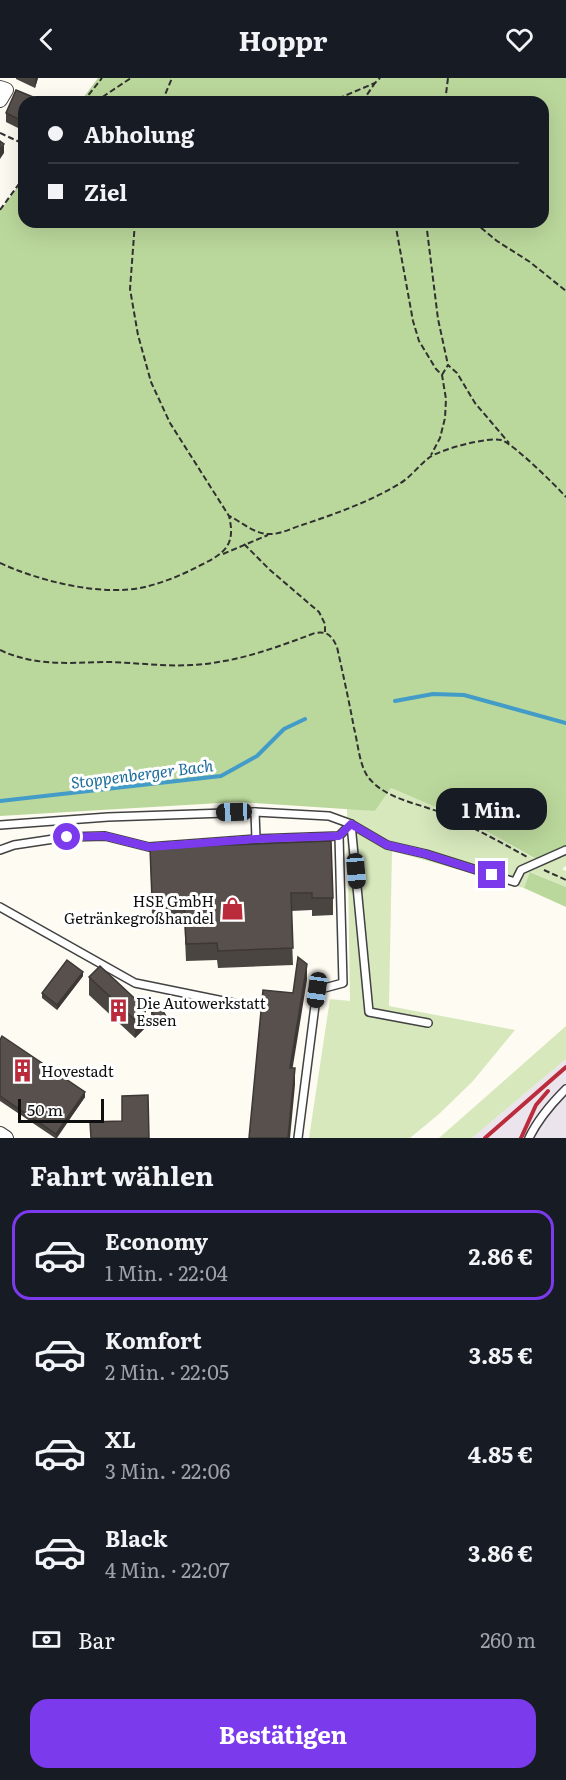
<!DOCTYPE html>
<html lang="de">
<head>
<meta charset="utf-8">
<style>
	:root { --surface:#171b24; --page:#242831; --text:#f1f3f6; --muted:#9ea1a6; --line:#363941; --accent:#7c3aed }
	body { margin:0; font-family:Literata,serif; background:var(--page); color:var(--text); height:100vh; display:flex; flex-direction:column; font-size:22px; white-space:nowrap }
	* { box-sizing:border-box; margin:0 }
	p { font-size:20px; color:var(--muted) }
	.icon { flex:none; width:33px; height:33px; fill:none; stroke:currentColor; stroke-width:2; stroke-linecap:round; stroke-linejoin:round }
	.map { position:relative; height:1060px; overflow:hidden }
	.side { display:flex; flex-direction:column; background:var(--surface); flex:1 }
	.side>* { flex:none }
	.top-card { position:absolute; left:18px; top:18px; width:531px; height:132px; border-radius:18px; box-shadow:0 6px 24px #0002; display:grid; align-content:center; height:132px; padding:0 30px; background:var(--surface) }
	.scale { position:absolute; left:18px; bottom:15px; width:86px; box-sizing:border-box; padding-left:6px; border:3px solid #0f0f0f; border-top:0; font-size:16px; line-height:21px; white-space:nowrap; color:#0f0f0f; -webkit-text-stroke:4px #fff; paint-order:stroke }
	.end { position:absolute; width:27px; height:27px; margin:-14px; border:8px solid #7c3aed; background:#fff; box-shadow:0 0 0 3px #fff }
	.from { border-radius:50% }
	.bubble { position:absolute; height:42px; border-radius:18px; background:var(--surface); box-shadow:0 6px 24px #0002; font-size:20px; font-weight:700; line-height:42px; text-align:center }
	.car { position:absolute; width:18px; height:36px; margin:-18px -9px; border-radius:8px; box-shadow:0 0 4px 2px #0007; background:linear-gradient(#222 24%,#8ab4d8 0 40%,#222 0 76%,#8ab4d8 0 86%,#222 0) }
	.top-card b { display:flex; align-items:center; gap:21px; height:57px; font-size:22px }
	.top-card b+b { border-top:2px solid var(--line) }
	.top-card i { width:15px; height:15px; background:var(--text) }
	ul { padding:0; list-style:none }
	li { display:flex; align-items:center; gap:18px; height:90px; margin:0 12px 9px; padding:0 18px; border:3px solid transparent; border-radius:18px }
	li div { flex:1 }
	li b { display:block; font-size:22px }
	li em { font-style:normal; font-weight:700 }
	li.current { border-color:var(--accent) }
	li>.icon { width:54px; height:54px; stroke-width:1.5 }
	h2 { padding:0 30px; font-size:27px; line-height:72px }
	.pay { display:flex; align-items:center; gap:15px; height:66px; padding:0 30px; font-size:22px }
	.pay p { margin-inline-start:auto }
	.primary-button { display:flex; gap:12px; margin-top:auto; padding:12px 30px }
	.primary-button a { flex:1; height:69px; border-radius:18px; background:var(--accent); color:#fff; font-size:24px; font-weight:700; line-height:69px; text-align:center }
	header { display:flex; justify-content:space-between; align-items:center; height:78px; padding:0 30px; background:var(--surface); font-size:27px; font-weight:700 }
	.map>svg:first-child { display:block }
</style>
</head>
<body>
<header><svg class="icon" aria-label="back" viewBox="0 0 24 24"><path d="M15 5l-7 7 7 7"/></svg>Hoppr<svg class="icon" aria-label="heart" viewBox="0 0 24 24"><path d="M12 20l-8-8c-3-5 5-10 8-4 3-6 11-1 8 4z"/></svg></header>
<div class="map">
<svg width="566" height="1060" viewBox="0 0 566 1060">
	<rect width="100%" height="100%" fill="#fefbf2"/>
	<polygon fill="#ece4ed" points="566,981 566,1060 472,1060"/>
	<g fill="#d6e8bc">
		<polygon points="391,710 470,744 535,781 566,768 566,788 562,791 566,793 566,809 531,794 524,810 392,773 389,928 515,952 473,1003 439,1036 410,1060 309,1060 330,921 350,923 347,730 375,733"/>
		<polygon points="566,948 566,981 472,1060 439,1060"/>
	</g>
	<g fill="#bbd89c">
		<polygon points="98,0 566,0 566,768 536,781 470,744 391,710 375,733 237,724 0,738 0,133 24,100 24,144 543,144 543,24 80,24"/>
		<polygon points="530,794 566,809 566,829 524,810"/>
	</g>
	<g fill="none" stroke-linecap="round" stroke-linejoin="round">
		<g stroke="#439bc8" stroke-width="4">
			<polyline points="395,623 433,616 464,617 566,645"/>
			<polyline points="0,723 221,698 257,678 284,651 305,641"/>
		</g>
		<defs>
			<g id="lane">
				<polyline points="255,734 256,761"/>
				<polyline points="351,746 369,934 428,945"/>
				<polyline points="0,747 108,739 255,734 329,738 351,746 387,767 426,776 515,804 521,792 566,772"/>
				<polyline points="0,772 14,767 67,759 105,758 149,769 256,761 339,758 351,746"/>
				<polyline points="0,829 135,905 243,927"/>
				<polyline points="298,1060 317,912 343,905 339,758"/>
				<path d="M529 1060C538 1041 551 1026 566 1011"/>
			</g>
			<g id="street">
				<polyline points="0,10 6,12 0,22"/>
				<polyline points="0,1056 6,1060"/>
			</g>
		</defs>
		<use href="#lane" stroke="#424242" stroke-width="10"/>
		<use href="#street" stroke="#424242" stroke-width="16"/>
		<g stroke="#313131" stroke-width="2" stroke-dasharray="6 3" stroke-linecap="butt">
			<polyline points="83,24 102,0"/>
			<polyline points="95,24 131,0"/>
			<polyline points="162,24 172,0"/>
			<polyline points="330,24 375,5 380,0"/>
			<polyline points="362,24 375,5"/>
			<polyline points="445,24 448,0"/>
			<polyline points="0,55 24,66"/>
			<polyline points="0,132 24,99"/>
			<polyline points="135,144 130,211 138,257 151,304 170,345 229,438"/>
			<polyline points="395,144 413,243 419,263 436,291 442,297 446,321 445,340 440,360 431,377"/>
			<polyline points="426,144 438,241 448,287"/>
			<polyline points="474,144 497,163 530,184 566,213"/>
			<polyline points="442,297 448,287 457,295 475,325 509,365"/>
			<polyline points="244,466 270,492 319,534 325,546 325,554"/>
			<polyline points="223,476 268,457"/>
			<path d="M0 485C39 503 102 519 145 509 165 504 182 497 201 487 225 475 236 467 229 438 242 444 255 457 271 456 281 456 292 450 302 447 335 436 369 424 399 406 411 399 419 387 430 379 442 371 487 359 501 362 514 366 555 407 566 419"/>
			<path d="M0 572C34 588 67 585 104 584 133 584 162 589 191 587 235 585 275 570 315 555 328 553 332 558 337 569 343 596 349 623 354 650 358 665 359 686 368 699 387 723 421 725 446 737 474 750 501 764 527 779"/>
			<polyline points="544,792 566,802"/>
		</g>
		<use href="#lane" stroke="#fff" stroke-width="7"/>
		<use href="#street" stroke="#fff" stroke-width="14"/>
		<g stroke="#ba2c3c" stroke-width="4">
			<polyline points="485,1060 566,989"/>
			<polyline points="521,1060 536,1027 548,1013"/>
		</g>
	</g>
	<g fill="#4b4541">
		<polygon points="16,0 38,0 35,10 16,1"/>
		<polygon points="16,12 33,19 33,24 24,24 24,48 22,52 6,44 6,35"/>
		<polygon points="150,770 333,820 333,837 312,838 312,832 291,833 293,887 218,890 217,882 186,883 184,837 152,838"/>
		<polygon points="83,898 57,932 42,920 42,915"/>
		<polygon points="89,899 146,949 135,960 89,917"/>
		<polygon points="151,933 166,942 159,948 151,938"/>
		<polygon points="0,962 85,1019 57,1060 55,1060 0,1023"/>
	</g>
	<g fill="#3d3835">
		<polygon points="35,0 38,0 35,10"/>
		<polygon points="24,39 24,48 22,52 22,43"/>
		<polygon points="4,66 4,75 0,81 0,72"/>
		<polygon points="307,886 307,902 290,1006 290,990"/>
		<polygon points="83,894 83,898 57,932 57,927"/>
		<polygon points="146,931 146,949 135,960 135,942"/>
		<polygon points="166,938 166,942 159,948 159,943"/>
		<polygon points="295,990 295,1007 290,1060 288,1060"/>
		<polygon points="85,1014 85,1019 56,1060 56,1056"/>
	</g>
	<g fill="#57504c" stroke="#3d3835" stroke-width="1.5">
		<polygon points="16,12 33,19 31,24 24,24 24,39 22,43 6,35"/>
		<polygon points="0,63 4,66 0,72"/>
		<polygon points="331,763 333,820 312,820 312,815 291,815 293,870 218,873 217,865 186,866 184,820 152,821 150,770"/>
		<polygon points="298,879 307,886 290,990 295,990 288,1060 249,1060 263,912 293,915"/>
		<polygon points="67,882 83,894 57,927 42,915"/>
		<polygon points="100,888 146,931 135,942 89,899"/>
		<polygon points="159,927 166,938 159,943 151,933"/>
		<polygon points="2,958 85,1014 56,1056 0,1018 0,962"/>
		<polygon points="148,1017 149,1060 91,1060 90,1044 122,1043 122,1018"/>
	</g>
	<g fill="none" stroke-linecap="round" stroke-linejoin="round">
		<polyline stroke="#7c3aed" stroke-width="8" points="67,759 105,758 149,769 256,761 339,758 351,746 387,767 426,776 492,797"/>
	</g>
	<defs>
		<symbol id="shop-bare" viewBox="-9 -9 18 18"><path d="M-5-2.5h2.3a2.7 3.5 0 0 1 5.4 0H5L5.5 6h-11ZM-1.5-2.5h3a1.5 2.3 0 0 0-3 0Z" fill="#ba2c3c" stroke="#fff" stroke-width="2.5" paint-order="stroke"/></symbol>
		<symbol id="building-bare" viewBox="-9 -9 18 18"><path d="M-4-6H4V6H1V3H-1V6H-4ZM-2.5-4.3h1.7v1.8h-1.7ZM.8-4.3h1.7v1.8H.8ZM-2.5-1h1.7V.8h-1.7ZM.8-1h1.7V.8H.8Z" fill="#ba2c3c" stroke="#fff" stroke-width="2.5" paint-order="stroke"/></symbol>
	</defs>
	<g fill-rule="evenodd">
		<use href="#shop-bare" x="216" y="814" width="33" height="33"/>
		<use href="#building-bare" x="102" y="916" width="33" height="33"/>
		<use href="#building-bare" x="6" y="976" width="33" height="33"/>
	</g>
	<g text-anchor="middle" dominant-baseline="central" stroke-width="6" stroke-linejoin="round" paint-order="stroke">
		<g font-size="15" fill="#0f0f0f" stroke="#fff" text-anchor="start">
			<text x="214" y="822" text-anchor="end">HSE GmbH<tspan x="214" dy="17">Getränkegroßhandel</tspan></text>
			<text x="136" y="924">Die Autowerkstatt<tspan x="136" dy="17">Essen</tspan></text>
			<text x="41" y="992">Hovestadt</text>
		</g>
		<g font-size="16" font-style="italic" fill="#1d6d9d" stroke="#fff">
			<text transform="translate(142 695) rotate(-7)">Stoppenberger Bach</text>
		</g>
	</g>
</svg>
<div class="scale">50 m</div>
<i class="end from" style="left:67px;top:759px"></i>
<i class="end" style="left:492px;top:797px"></i>
<div class="bubble" style="left:436px;top:710px;width:111px">1 Min.</div>
<i class="car" style="left:234px;top:734px;rotate:268deg"></i>
<i class="car" style="left:356px;top:793px;rotate:175deg"></i>
<i class="car" style="left:317px;top:912px;rotate:188deg"></i>
<div class="top-card">
<b><i class="from"></i>Abholung</b>
<b><i></i>Ziel</b>
</div>
</div>
<section class="side">
<h2>Fahrt wählen</h2>
<ul>
<li class="current"><svg class="icon" aria-label="car" viewBox="0 0 24 24"><path d="M5 17H2v-5l4-1 3-4h7l3 4 3 1v5h-3M9 17h6M6 11h13"/><circle cx="7" cy="17" r="2"/><circle cx="17" cy="17" r="2"/></svg><div><b>Economy</b><p>1 Min. · 22:04</p></div><em>2.86 €</em></li>
<li><svg class="icon" aria-label="car" viewBox="0 0 24 24"><path d="M5 17H2v-5l4-1 3-4h7l3 4 3 1v5h-3M9 17h6M6 11h13"/><circle cx="7" cy="17" r="2"/><circle cx="17" cy="17" r="2"/></svg><div><b>Komfort</b><p>2 Min. · 22:05</p></div><em>3.85 €</em></li>
<li><svg class="icon" aria-label="car" viewBox="0 0 24 24"><path d="M5 17H2v-5l4-1 3-4h7l3 4 3 1v5h-3M9 17h6M6 11h13"/><circle cx="7" cy="17" r="2"/><circle cx="17" cy="17" r="2"/></svg><div><b>XL</b><p>3 Min. · 22:06</p></div><em>4.85 €</em></li>
<li><svg class="icon" aria-label="car" viewBox="0 0 24 24"><path d="M5 17H2v-5l4-1 3-4h7l3 4 3 1v5h-3M9 17h6M6 11h13"/><circle cx="7" cy="17" r="2"/><circle cx="17" cy="17" r="2"/></svg><div><b>Black</b><p>4 Min. · 22:07</p></div><em>3.86 €</em></li>
</ul>
<div class="pay"><svg class="icon" aria-label="cash" viewBox="0 0 24 24"><path d="M3 7h18v10H3z"/><circle cx="12" cy="12" r="2"/></svg>Bar<p>260 m</p></div>
<div class="primary-button"><a>Bestätigen</a></div>
</section>
</body>
</html>
